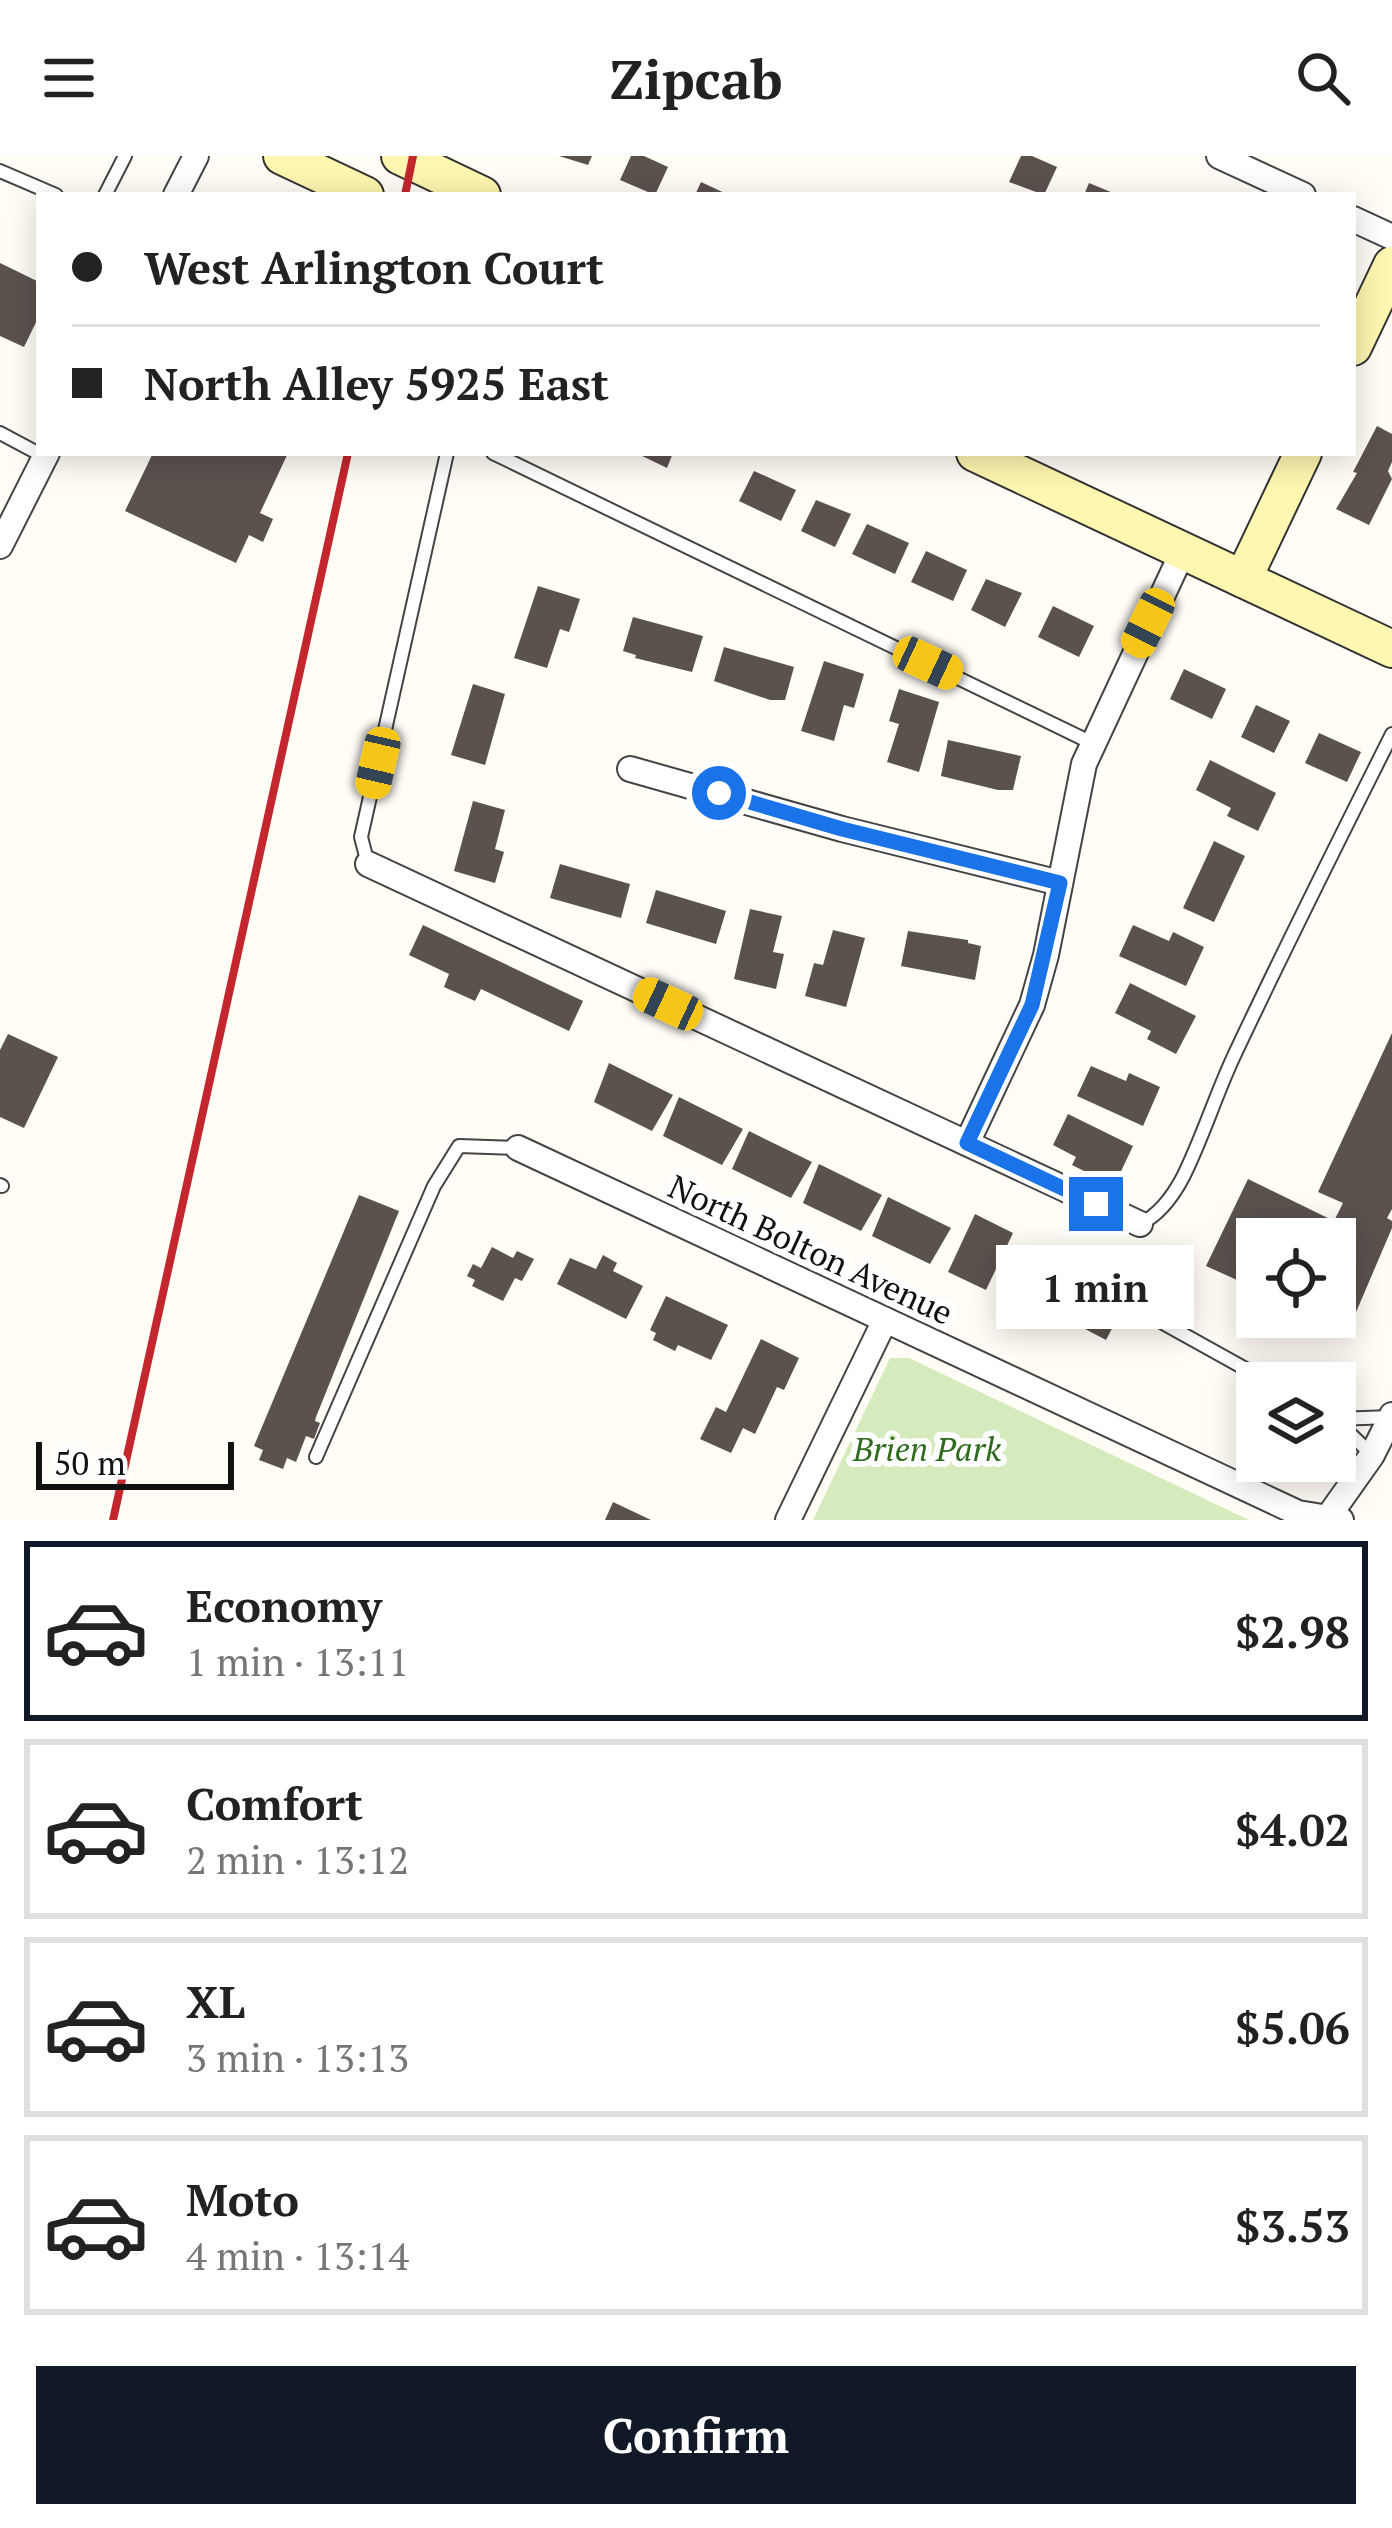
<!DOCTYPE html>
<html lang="en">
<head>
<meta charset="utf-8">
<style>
	:root { --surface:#fff; --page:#f6f6f6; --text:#222; --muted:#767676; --line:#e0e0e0; --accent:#111827 }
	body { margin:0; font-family:"PT Serif",serif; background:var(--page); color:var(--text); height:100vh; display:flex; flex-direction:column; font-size:45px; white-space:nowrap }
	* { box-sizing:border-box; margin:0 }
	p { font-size:39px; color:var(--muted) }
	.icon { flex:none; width:66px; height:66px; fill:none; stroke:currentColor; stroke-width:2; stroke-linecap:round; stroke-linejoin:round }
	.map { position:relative; height:1364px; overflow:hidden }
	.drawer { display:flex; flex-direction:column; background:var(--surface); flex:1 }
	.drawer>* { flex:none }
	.guide { position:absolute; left:36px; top:36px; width:1320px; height:264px; border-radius:0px; box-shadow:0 6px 30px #0003; display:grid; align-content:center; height:264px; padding:0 36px; background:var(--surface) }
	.fabs { position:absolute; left:1236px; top:1062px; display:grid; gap:24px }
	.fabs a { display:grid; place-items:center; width:120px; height:120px; border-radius:0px; background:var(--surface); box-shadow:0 6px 30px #0003; font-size:60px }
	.scale { position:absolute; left:36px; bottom:30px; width:198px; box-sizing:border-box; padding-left:12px; border:6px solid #111; border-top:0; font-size:33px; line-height:42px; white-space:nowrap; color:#111; -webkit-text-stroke:9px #fff; paint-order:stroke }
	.end { position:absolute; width:54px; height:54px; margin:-27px; border:15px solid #1a73e8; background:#fff; box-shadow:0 0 0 6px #fff }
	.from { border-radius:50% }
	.bubble { position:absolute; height:84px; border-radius:0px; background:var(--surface); box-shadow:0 6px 30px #0003; font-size:39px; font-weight:700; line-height:84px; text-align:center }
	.car { position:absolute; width:36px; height:72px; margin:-36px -18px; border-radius:15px; box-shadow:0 0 9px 3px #0007; background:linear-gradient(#f5c518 24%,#345 0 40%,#f5c518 0 76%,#345 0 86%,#f5c518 0) }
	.guide b { display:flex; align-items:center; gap:42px; height:114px; font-size:45px }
	.guide b+b { border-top:3px solid var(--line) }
	.guide i { width:30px; height:30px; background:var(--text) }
	ul { padding:21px 0 0; list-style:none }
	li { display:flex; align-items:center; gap:36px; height:180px; margin:0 24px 18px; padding:0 12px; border:6px solid var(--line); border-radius:0px }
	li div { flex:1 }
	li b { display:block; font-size:45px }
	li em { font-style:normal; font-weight:700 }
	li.selected { border-color:var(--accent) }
	li>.icon { width:108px; height:108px; stroke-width:1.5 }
	.action { display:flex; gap:24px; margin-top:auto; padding:24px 36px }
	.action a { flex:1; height:138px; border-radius:0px; background:var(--accent); color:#fff; font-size:48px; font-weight:700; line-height:138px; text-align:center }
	header { display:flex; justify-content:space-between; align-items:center; height:156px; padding:0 36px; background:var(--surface); font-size:54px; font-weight:700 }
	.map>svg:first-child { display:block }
</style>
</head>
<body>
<header><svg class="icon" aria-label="menu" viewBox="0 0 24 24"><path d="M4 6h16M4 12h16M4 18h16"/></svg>Zipcab<svg class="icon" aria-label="search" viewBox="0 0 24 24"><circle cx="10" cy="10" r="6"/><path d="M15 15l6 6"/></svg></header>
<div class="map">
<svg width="1392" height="1364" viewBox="0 0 1392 1364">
	<rect width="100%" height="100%" fill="#fffdf5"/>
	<polygon fill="#d5ebbd" points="890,1202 909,1202 1249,1364 813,1364"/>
	<g fill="#5a524d">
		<polygon points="559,0 592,0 588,9"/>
		<polygon points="631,0 644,0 668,11 655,39 620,24"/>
		<polygon points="1021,0 1032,0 1057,11 1044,39 1009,26"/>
		<polygon points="701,26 729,39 695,39"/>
		<polygon points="1089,27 1118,39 1084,39"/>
		<polygon points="0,107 39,126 39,160 24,191 0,180"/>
		<polygon points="1377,270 1392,278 1392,306 1388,315 1392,323 1369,369 1336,353 1357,317 1353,316"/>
		<polygon points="153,297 288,297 260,357 273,363 263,386 249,379 236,407 125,355"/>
		<polygon points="636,297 673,297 667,312"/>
		<polygon points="754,315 796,334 781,365 739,345"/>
		<polygon points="816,344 851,358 835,391 801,375"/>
		<polygon points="867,368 909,387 895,418 852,398"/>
		<polygon points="926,395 967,414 953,445 911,426"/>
		<polygon points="986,423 1022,437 1005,471 971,454"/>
		<polygon points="538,430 580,443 569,476 560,473 547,512 514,502"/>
		<polygon points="1053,450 1094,470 1079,501 1038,481"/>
		<polygon points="633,461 703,480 692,516 635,502 636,499 623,495"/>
		<polygon points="724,491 794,511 785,544 770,544 714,525"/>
		<polygon points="824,505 864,518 854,552 844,549 834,585 801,575"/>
		<polygon points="1184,513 1226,533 1212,563 1170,543"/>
		<polygon points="473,528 505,538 485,609 451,599"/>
		<polygon points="899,533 939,546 919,616 887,606 899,568 889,565"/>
		<polygon points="1256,549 1290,565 1274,597 1241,581"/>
		<polygon points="1319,577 1361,596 1347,626 1305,607"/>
		<polygon points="948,584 1021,600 1013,634 998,634 941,620"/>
		<polygon points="1210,604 1276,637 1258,675 1227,660 1231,652 1196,634"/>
		<polygon points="473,645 505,654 495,693 504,696 495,727 454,715"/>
		<polygon points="1214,685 1245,700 1214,766 1183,752"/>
		<polygon points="560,708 630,728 621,762 550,742"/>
		<polygon points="656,734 726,755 716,788 646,767"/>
		<polygon points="750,753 782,760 773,796 784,798 776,833 734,823"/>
		<polygon points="423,769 583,845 569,875 481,833 475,845 444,831 449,818 409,799"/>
		<polygon points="1133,769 1169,785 1173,776 1204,791 1186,830 1119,800"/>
		<polygon points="833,774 865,782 846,851 805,840 814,807 823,809"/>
		<polygon points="908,775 968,784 968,787 981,790 975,824 901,810"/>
		<polygon points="1130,827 1196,860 1176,898 1147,883 1151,875 1115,857"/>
		<polygon points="1392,877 1392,1053 1387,1062 1392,1065 1392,1072 1345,1182 1301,1161 1335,1161 1335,1083 1257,1083 1257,1133 1206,1110 1248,1023 1334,1065 1343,1047 1318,1036"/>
		<polygon points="8,878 58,901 24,972 0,961 0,894"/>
		<polygon points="609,907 673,939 652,975 594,946"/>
		<polygon points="1091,910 1126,925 1129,917 1160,931 1143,970 1077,940"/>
		<polygon points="679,941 743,973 722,1009 663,980"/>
		<polygon points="1068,958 1133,990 1114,1030 1072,1009 1076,1001 1053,989"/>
		<polygon points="749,975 812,1006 791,1042 732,1013"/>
		<polygon points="819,1008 882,1039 861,1075 803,1047"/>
		<polygon points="359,1039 399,1055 316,1261 315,1265 320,1267 314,1283 306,1280 296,1306 287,1302 283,1313 259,1304 263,1294 254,1290"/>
		<polygon points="888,1041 951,1072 930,1108 872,1080"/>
		<polygon points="975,1058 1013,1077 986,1134 948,1116"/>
		<polygon points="492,1091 513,1102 517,1095 534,1103 522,1125 515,1122 503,1145 472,1130 475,1124 467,1120 473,1108 481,1112"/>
		<polygon points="603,1099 617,1107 613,1115 643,1130 626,1163 557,1128 570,1102 596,1113"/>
		<polygon points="1012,1103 1075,1132 1055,1167 996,1140"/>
		<polygon points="1096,1110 1134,1130 1106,1184 1068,1164"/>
		<polygon points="666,1140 728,1169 711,1204 678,1189 675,1195 653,1184 656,1177 650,1174"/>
		<polygon points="761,1183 799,1202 784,1234 777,1231 755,1278 743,1272 731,1297 700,1283 716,1251 726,1256"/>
		<polygon points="613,1346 651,1364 605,1364"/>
	</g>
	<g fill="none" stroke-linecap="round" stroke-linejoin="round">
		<defs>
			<g id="lane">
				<polyline points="0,15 56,39"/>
				<polyline points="105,39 125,0"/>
				<polyline points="0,277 45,301"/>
				<polyline points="493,297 1092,587"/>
				<polyline points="368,708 361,681 447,297"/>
				<polyline points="0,1029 2,1030"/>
				<path d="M1140 1068C1159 1059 1173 1040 1183 1021 1202 983 1215 941 1233 902 1284 793 1338 686 1392 578"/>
				<polyline points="1163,1167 1271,1227"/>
				<polyline points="1335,1263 1371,1298"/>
				<polyline points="1336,1263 1391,1261"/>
				<polyline points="316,1301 434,1030 459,990 518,992"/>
			</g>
			<g id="street">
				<polyline points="1219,0 1303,39"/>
				<polyline points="176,39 196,0"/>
				<polyline points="1353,63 1392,81"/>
				<polyline points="0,390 47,297"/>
				<polyline points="630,613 842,673 1060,727"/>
				<polyline points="368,708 1140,1068"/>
				<polyline points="967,987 1032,849 1046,799 1084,608 1183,395"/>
				<polyline points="518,992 1298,1357 1341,1364"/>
				<polyline points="788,1364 885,1164"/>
				<polyline points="1326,1364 1372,1299 1392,1259"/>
			</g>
			<g id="secondary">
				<polyline points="282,0 365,39"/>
				<polyline points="400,0 482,39"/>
				<polyline points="1353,191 1392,109"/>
				<polyline points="975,297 1392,493"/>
				<polyline points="1243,423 1303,297"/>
			</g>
		</defs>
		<use href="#lane" stroke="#444" stroke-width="16"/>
		<use href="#street" stroke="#444" stroke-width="28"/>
		<use href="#secondary" stroke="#333" stroke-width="40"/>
		<use href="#lane" stroke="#fff" stroke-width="12"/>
		<use href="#street" stroke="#fff" stroke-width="24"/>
		<use href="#secondary" stroke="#fff6b0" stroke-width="36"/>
		<g stroke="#c4262e" stroke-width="8">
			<polyline points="405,39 413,0"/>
			<polyline points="113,1364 348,297"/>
		</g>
	</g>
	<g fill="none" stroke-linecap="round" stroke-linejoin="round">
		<polyline stroke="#1a73e8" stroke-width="15" points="719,637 842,673 1060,727 1032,849 967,987 1096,1048"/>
	</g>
	<g text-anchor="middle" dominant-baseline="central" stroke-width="12" stroke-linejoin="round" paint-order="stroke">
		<g font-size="33" fill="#111" stroke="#fff">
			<text transform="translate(811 1093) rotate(25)">North Bolton Avenue</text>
		</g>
		<g font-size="33" font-style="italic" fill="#2f6b1f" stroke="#fff">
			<text x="927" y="1292">Brien Park</text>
		</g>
	</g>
</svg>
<div class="fabs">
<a><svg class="icon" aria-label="locate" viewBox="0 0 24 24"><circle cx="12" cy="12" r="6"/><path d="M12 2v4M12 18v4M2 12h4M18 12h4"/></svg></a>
<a><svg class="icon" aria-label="layers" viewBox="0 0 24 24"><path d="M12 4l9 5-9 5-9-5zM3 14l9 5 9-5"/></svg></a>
</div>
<div class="scale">50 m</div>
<i class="end from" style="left:719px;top:637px"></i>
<i class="end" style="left:1096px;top:1048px"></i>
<div class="bubble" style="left:996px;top:1089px;width:198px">1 min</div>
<i class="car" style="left:1148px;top:467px;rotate:206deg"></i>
<i class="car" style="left:928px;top:507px;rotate:115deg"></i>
<i class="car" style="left:378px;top:607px;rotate:193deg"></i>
<i class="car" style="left:668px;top:848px;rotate:295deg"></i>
<div class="guide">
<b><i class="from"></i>West Arlington Court</b>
<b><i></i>North Alley 5925 East</b>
</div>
</div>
<section class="drawer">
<ul>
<li class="selected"><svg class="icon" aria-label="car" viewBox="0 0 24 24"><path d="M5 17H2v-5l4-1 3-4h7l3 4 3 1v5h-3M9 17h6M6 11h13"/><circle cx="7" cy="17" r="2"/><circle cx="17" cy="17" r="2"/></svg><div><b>Economy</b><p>1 min · 13:11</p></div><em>$2.98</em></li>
<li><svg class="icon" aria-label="car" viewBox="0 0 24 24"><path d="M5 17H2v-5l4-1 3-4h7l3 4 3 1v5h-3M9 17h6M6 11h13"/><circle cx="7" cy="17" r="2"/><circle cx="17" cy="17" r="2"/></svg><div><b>Comfort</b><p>2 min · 13:12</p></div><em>$4.02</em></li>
<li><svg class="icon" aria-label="car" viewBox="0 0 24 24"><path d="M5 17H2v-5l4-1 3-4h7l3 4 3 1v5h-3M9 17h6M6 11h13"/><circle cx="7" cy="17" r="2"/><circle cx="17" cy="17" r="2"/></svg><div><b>XL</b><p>3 min · 13:13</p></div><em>$5.06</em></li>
<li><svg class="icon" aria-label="car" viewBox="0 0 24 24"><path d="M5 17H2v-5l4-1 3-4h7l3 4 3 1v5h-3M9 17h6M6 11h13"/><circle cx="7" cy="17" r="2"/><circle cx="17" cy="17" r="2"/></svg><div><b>Moto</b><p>4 min · 13:14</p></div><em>$3.53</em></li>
</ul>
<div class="action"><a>Confirm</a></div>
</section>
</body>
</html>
